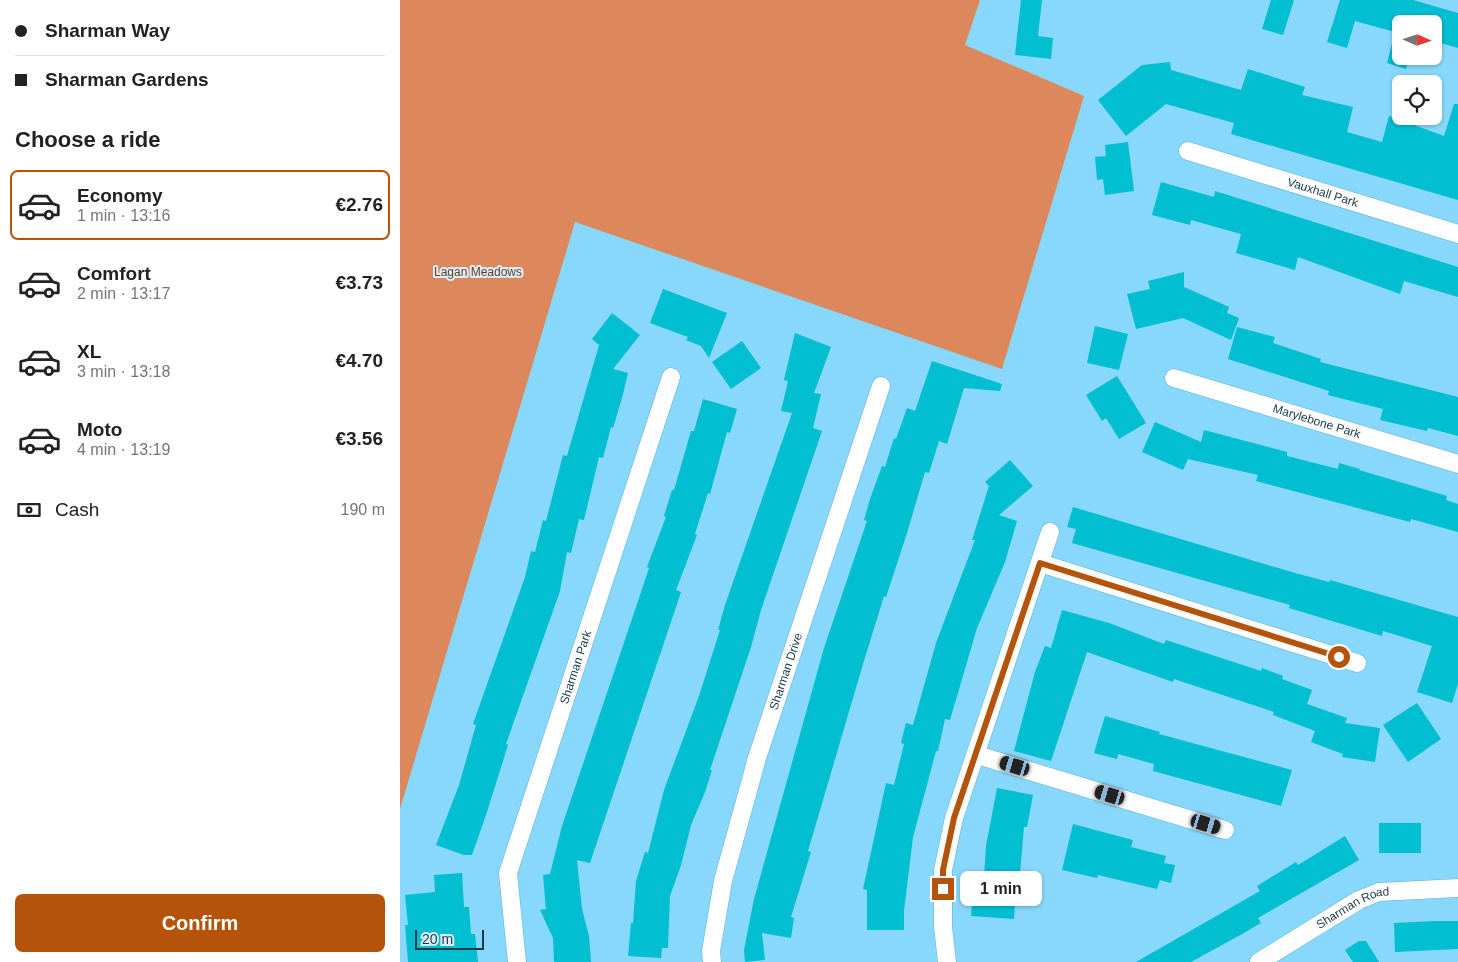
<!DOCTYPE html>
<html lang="en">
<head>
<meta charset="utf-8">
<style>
	:root { --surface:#fff; --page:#f6f6f6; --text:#222; --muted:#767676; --line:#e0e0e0; --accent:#b45309 }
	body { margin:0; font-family:Arial,sans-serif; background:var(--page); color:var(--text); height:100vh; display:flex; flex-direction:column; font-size:19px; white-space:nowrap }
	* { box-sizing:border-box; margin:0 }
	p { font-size:16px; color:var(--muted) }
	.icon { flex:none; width:28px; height:28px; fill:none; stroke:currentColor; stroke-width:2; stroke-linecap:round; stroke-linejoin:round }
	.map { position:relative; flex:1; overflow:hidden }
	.details { display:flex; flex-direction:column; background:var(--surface); width:400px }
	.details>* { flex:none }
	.hud { display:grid; align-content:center; height:110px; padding:0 15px; background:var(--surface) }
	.needle { width:32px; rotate:93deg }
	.fabs { position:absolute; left:992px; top:15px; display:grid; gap:10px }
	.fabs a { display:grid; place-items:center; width:50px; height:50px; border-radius:8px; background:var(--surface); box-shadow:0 1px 4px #0004; font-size:25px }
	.scale { position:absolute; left:15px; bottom:12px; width:69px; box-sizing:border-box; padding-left:5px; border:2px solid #193b49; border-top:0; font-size:14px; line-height:18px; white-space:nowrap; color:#193b49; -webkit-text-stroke:4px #daf1fb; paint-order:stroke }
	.end { position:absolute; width:22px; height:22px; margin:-11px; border:6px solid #b45309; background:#fff; box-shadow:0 0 0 2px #fff }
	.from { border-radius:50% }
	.bubble { position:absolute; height:35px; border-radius:8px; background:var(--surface); box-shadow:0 1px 4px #0004; font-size:16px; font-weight:600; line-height:35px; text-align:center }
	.car { position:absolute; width:15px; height:30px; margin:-15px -8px; border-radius:6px; box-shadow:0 0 4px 1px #0007; background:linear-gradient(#222 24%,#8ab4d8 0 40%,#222 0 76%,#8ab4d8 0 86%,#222 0) }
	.hud b { display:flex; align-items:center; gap:18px; height:48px; font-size:19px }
	.hud b+b { border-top:1px solid var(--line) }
	.hud i { width:12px; height:12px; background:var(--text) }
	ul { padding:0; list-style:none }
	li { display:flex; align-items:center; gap:15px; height:70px; margin:0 10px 8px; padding:0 5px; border:2px solid transparent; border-radius:8px }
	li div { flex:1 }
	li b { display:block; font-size:19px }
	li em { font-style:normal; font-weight:600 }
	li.active { border-color:var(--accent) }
	li>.icon { width:45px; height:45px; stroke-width:1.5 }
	h2 { padding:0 15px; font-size:22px; line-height:60px }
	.pay { display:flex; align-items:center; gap:12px; height:55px; padding:0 15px; font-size:19px }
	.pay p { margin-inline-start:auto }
	.button { display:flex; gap:10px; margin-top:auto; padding:10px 15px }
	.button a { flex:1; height:58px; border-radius:8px; background:var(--accent); color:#fff; font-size:20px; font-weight:600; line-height:58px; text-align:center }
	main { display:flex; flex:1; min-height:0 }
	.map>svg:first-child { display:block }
</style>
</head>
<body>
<main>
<section class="details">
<div class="hud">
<b><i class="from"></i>Sharman Way</b>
<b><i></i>Sharman Gardens</b>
</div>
<h2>Choose a ride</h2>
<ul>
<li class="active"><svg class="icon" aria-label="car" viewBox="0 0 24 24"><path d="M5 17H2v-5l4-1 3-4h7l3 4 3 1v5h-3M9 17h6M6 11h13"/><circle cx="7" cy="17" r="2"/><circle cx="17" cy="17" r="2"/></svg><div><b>Economy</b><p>1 min · 13:16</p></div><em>€2.76</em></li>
<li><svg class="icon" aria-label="car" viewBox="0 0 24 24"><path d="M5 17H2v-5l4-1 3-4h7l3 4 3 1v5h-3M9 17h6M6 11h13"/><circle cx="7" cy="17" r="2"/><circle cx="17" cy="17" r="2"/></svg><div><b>Comfort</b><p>2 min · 13:17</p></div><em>€3.73</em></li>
<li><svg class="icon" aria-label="car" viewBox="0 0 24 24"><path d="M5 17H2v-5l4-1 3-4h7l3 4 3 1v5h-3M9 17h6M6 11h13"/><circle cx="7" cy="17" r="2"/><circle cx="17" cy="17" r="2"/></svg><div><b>XL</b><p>3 min · 13:18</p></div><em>€4.70</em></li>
<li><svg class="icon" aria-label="car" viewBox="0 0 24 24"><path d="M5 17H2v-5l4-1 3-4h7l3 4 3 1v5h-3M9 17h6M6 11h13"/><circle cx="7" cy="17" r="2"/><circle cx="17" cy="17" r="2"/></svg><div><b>Moto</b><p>4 min · 13:19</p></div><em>€3.56</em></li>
</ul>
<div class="pay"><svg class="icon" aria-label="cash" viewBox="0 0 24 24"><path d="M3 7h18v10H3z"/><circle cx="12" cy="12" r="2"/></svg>Cash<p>190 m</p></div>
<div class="button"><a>Confirm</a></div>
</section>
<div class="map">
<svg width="1058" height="962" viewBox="0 0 1058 962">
	<rect width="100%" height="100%" fill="#87d8fc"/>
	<polygon fill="#dd885c" points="0,0 580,0 565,45 684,96 602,369 175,222 0,809"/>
	<g fill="#02bed1">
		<polygon points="621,0 642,0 638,36 653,38 651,59 615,55"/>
		<polygon points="871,0 894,0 883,35 862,29"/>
		<polygon points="940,0 1013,0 1058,13 1058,48 1034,41 1034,24 1001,24 1001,56 1010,56 1006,69 987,63 995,32 955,21 947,48 927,42"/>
		<polygon points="770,62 771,70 841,90 848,69 905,87 902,95 953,107 947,132 982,142 989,116 1044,136 1054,104 1058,104 1058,200 831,134 834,123 766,104 726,136 698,100 742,65"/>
		<polygon points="728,142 734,191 705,195 703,179 697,180 695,157 706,156 705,145"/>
		<polygon points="761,182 814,197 815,191 1058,267 1058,297 1004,281 1000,294 898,257 895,270 836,253 841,234 791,220 790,225 752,215"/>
		<polygon points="784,272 784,287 829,307 827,313 839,318 831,340 783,318 736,329 727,294 750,289 748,281"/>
		<polygon points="263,289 327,313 309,358 301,346 286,340 288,337 250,323"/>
		<polygon points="212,313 240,335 213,369 228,373 222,398 213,428 211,427 203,458 199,457 184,520 179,519 171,553 167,552 160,591 106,744 108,745 87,812 72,855 64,855 36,845 59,785 76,725 73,724 125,577 131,551 135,552 143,520 146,521 163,455 167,456 199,345 192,339"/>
		<polygon points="695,326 728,334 719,370 687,363"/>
		<polygon points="837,327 875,337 873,343 921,359 920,362 1058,397 1058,436 1028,428 1027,431 980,420 983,409 928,395 929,391 828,359"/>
		<polygon points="395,333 431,347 414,393 421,394 413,428 422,431 361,610 351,647 310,770 312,770 305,792 291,825 281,865 270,896 268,948 262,948 261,958 228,956 231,923 233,923 236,881 245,852 248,853 264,790 299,696 320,630 318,630 325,605 392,413 381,411 388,381 384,380"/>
		<polygon points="342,341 361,368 331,389 312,362"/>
		<polygon points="532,361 602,384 600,391 564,388 547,444 539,441 529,473 525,472 507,533 486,597 484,596 463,664 408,851 411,852 391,917 394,918 391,938 362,933 365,960 345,962 344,950 354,899 424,648 467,521 464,520 470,499 482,466 485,467 494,438 496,439 507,408 515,411"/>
		<polygon points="717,376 746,423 719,439 706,418 702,421 686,395"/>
		<polygon points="303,399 337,409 330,433 327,432 310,494 308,493 295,534 297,535 276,590 281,592 190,863 177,860 182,909 189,936 191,962 154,962 153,938 140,910 146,909 143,875 150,874 162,826 235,610 249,568 247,567 266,517 264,516 272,490 274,490 291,431 294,431"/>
		<polygon points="755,422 801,442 804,430 887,452 887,456 938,469 939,463 960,469 959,470 1047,496 1046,500 1058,504 1058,532 1011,519 1010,522 856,481 858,475 788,459 783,470 742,452"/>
		<polygon points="610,460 633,486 599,515 617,521 605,562 577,628 550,720 545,719 538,751 536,751 513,837 504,911 504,930 467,930 467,890 463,889 486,783 494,785 504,744 501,743 506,723 513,725 536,643 575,540 572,540 589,486 585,482"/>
		<polygon points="673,507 895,573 929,582 930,580 1058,617 1058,684 1052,703 1017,692 1032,646 983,631 982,636 889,608 890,605 672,543 676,529 667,527"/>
		<polygon points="662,610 709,623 764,644 766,640 861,671 862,668 883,676 882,679 912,690 907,704 947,718 945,723 980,728 975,762 942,757 943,754 911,742 915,731 873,715 874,712 774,679 773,682 687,652 651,761 614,751 635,672 645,646 651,648"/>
		<polygon points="1017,703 1041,739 1008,762 983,725"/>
		<polygon points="705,716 760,732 759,734 892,770 881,806 753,771 754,764 718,754 717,759 694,753"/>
		<polygon points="597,788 633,795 627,827 624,827 620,873 617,873 614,919 571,916 574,877 584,877 586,846"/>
		<rect x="979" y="823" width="42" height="30"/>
		<polygon points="673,824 733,840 731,847 766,856 764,863 775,865 771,883 760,880 757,889 698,875 697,878 662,870"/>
		<polygon points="945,836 959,860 858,918 861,923 842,934 791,962 736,962 860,891 857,886 896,862 898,865"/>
		<polygon points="62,873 64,907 69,907 71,934 75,934 78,962 8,962 5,925 8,925 5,895 35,892 34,875"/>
		<polygon points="1036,921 1058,921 1058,949 995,952 994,923"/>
		<polygon points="959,941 966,941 979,962 953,962 945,950"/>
	</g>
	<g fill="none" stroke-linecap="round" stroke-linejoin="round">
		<defs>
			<g id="minor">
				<path id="s1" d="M788 151 1058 234"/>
				<path id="s2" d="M774 378 1058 464"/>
				<polyline points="640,563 957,663"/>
				<polyline points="577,755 825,830"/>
				<path id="s3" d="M117 962 108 873 271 377"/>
				<path id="s4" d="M312 962 311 951 323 881 357 758 481 386"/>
				<polyline points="547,962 543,927 543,870 554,818 650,532"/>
				<path id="s5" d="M859 962 959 900 979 892 1058 888"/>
			</g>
		</defs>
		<use href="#minor" stroke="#5daed1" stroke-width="19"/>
		<use href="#minor" stroke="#fff" stroke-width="18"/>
	</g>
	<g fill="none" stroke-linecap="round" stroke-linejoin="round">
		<polyline stroke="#b45309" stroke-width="6" points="543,889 543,870 554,818 640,563 939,657"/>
	</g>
	<g text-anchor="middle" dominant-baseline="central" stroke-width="4" stroke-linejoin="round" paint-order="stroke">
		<g font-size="12" fill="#193b49" stroke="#daf1fb">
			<text stroke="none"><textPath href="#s1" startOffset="141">Vauxhall Park</textPath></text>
			<text stroke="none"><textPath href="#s2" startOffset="149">Marylebone Park</textPath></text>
			<text stroke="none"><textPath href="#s3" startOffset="306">Sharman Park</textPath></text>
			<text stroke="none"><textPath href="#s4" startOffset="301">Sharman Drive</textPath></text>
			<text stroke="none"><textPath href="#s5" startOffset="109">Sharman Road</textPath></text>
		</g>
		<g font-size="12" fill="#673921" stroke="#daf1fb">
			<text x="78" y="272">Lagan Meadows</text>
		</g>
	</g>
</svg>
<div class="fabs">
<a><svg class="needle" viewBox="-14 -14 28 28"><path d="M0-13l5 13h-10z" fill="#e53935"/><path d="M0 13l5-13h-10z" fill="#767676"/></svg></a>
<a><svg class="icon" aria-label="locate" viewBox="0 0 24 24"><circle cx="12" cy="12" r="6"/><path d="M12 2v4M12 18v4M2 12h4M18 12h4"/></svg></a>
</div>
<div class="scale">20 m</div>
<i class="end from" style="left:939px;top:657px"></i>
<i class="end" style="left:543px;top:889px"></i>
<div class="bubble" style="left:560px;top:871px;width:82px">1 min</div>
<i class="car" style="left:615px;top:766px;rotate:287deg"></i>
<i class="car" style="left:710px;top:795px;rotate:287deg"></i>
<i class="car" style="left:806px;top:824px;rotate:107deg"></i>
</div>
</main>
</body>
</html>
